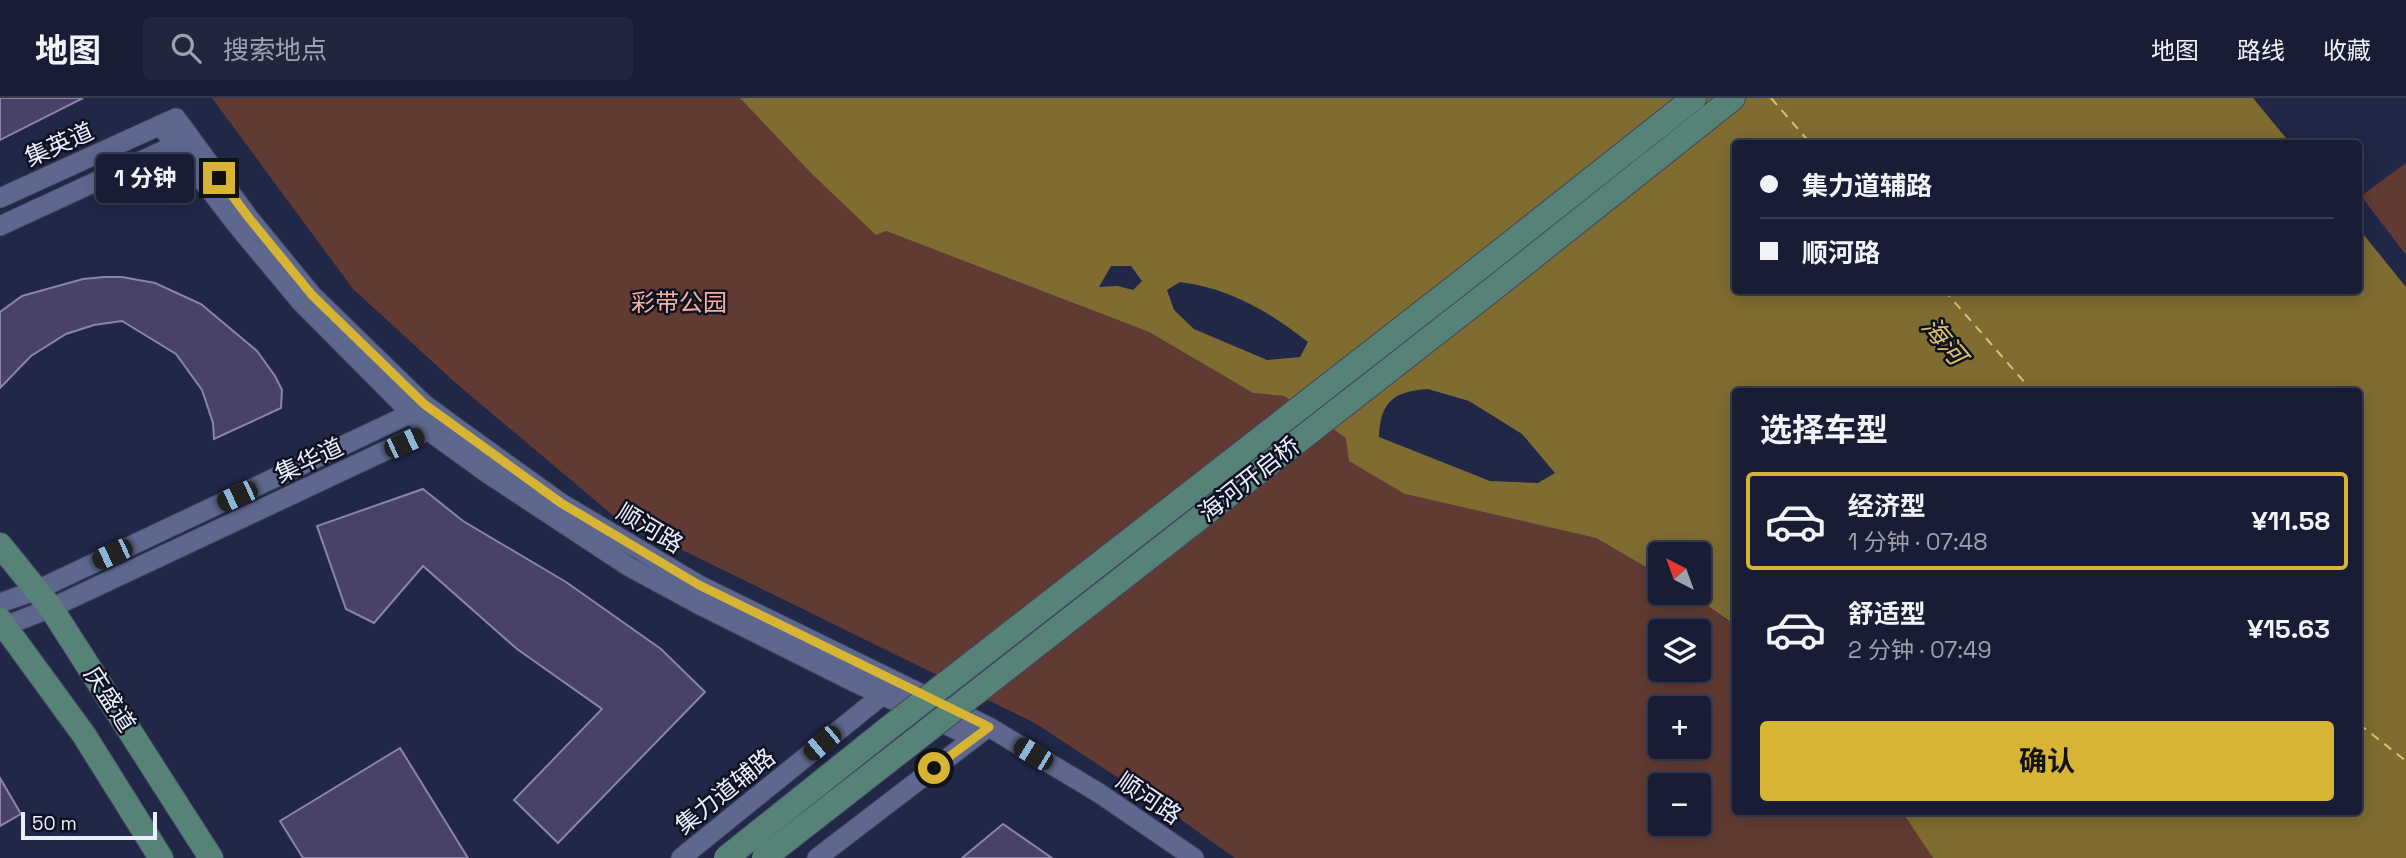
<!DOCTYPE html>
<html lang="zh">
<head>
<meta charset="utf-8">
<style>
	:root { --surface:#181d35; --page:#21263d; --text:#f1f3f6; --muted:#9fa2ad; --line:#363b50; --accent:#d7b434 }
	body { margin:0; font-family:"Space Grotesk","Noto Sans SC",sans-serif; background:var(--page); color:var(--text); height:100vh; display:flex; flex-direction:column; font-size:26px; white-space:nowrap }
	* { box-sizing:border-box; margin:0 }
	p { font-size:23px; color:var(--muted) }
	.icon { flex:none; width:38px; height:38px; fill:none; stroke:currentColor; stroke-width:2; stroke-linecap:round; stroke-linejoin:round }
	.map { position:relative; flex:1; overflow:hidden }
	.sheet { position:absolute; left:1732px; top:290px; width:630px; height:427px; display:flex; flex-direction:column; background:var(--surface); border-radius:7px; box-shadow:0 4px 18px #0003,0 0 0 2px var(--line) }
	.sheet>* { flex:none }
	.banner { position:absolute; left:1732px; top:42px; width:630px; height:154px; border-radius:7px; box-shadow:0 4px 18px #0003,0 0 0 2px var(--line); display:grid; align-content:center; height:154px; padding:0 28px; background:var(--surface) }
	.needle { width:46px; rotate:319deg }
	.buttons { position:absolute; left:1648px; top:444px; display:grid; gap:14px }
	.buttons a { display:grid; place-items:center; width:63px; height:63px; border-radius:7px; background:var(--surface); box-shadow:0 4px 18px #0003,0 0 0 2px var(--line); font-size:35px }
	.scale { position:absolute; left:21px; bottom:18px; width:136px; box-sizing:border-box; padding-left:7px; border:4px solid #ebeefc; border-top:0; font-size:19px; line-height:24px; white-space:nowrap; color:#ebeefc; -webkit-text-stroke:5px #0e1120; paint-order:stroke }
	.end { position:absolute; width:32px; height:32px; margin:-16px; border:9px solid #d7b434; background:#111; box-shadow:0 0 0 4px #111 }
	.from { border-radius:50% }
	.bubble { position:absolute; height:49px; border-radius:7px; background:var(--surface); box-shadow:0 4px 18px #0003,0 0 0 2px var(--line); font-size:23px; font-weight:700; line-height:49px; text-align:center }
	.car { position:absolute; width:21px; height:42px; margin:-21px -10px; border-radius:9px; box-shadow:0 0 5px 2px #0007; background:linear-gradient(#222 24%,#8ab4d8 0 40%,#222 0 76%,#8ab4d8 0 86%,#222 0) }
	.banner b { display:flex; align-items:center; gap:24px; height:66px; font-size:26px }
	.banner b+b { border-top:2px solid var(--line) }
	.banner i { width:18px; height:18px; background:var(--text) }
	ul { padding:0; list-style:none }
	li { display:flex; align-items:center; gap:21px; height:98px; margin:0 14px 10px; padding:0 14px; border:4px solid transparent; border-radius:7px }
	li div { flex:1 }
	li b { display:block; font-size:26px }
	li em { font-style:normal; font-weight:700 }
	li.on { border-color:var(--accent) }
	li>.icon { width:63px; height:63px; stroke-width:1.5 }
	h2 { padding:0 28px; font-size:32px; line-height:84px }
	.cta { display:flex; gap:14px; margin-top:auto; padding:14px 28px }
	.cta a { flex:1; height:80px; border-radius:7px; background:var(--accent); color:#111; font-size:28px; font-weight:700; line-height:80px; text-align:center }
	header { display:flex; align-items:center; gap:42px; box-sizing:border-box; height:98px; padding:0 35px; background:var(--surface); border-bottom:2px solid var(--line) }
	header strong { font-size:33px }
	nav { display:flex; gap:38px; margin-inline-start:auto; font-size:24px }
	.search { width:490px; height:63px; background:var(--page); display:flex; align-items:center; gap:18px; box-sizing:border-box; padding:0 24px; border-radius:7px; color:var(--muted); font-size:26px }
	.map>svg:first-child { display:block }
</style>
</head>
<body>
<header>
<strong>地图</strong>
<div class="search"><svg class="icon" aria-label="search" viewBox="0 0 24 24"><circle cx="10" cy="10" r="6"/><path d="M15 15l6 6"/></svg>搜索地点</div>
<nav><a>地图</a><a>路线</a><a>收藏</a></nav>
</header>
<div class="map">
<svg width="2406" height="760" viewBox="0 0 2406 760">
	<rect width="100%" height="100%" fill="#202747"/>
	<g fill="#613b33" fill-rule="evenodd">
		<path d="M212 0H795L876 136 886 133 1149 234 1253 295 1284 298 1346 340 1405 396 1596 440 1661 478V495H1690L1696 499 1736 529V714H1902L1933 760H1235L1170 714 1035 625 615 419 458 287 353 191ZM1661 534H1699V572H1661ZM1661 611H1699V649H1661ZM1661 688H1699V726H1661Z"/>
		<polygon points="2406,65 2406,157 2361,98"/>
	</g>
	<path fill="#7e6c31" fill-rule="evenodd" d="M740 0H2253L2290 45 1736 46V192H2359V131L2406 189V760H1933L1902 714H2359V294H1736V528L1690 495H1699V457H1661V478L1596 440 1405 396 1349 363 1346 340 1284 298 1253 295 1149 234 886 133 876 137 812 76ZM1111 168H1131L1142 183 1133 192 1118 188 1099 189ZM1180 184C1229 190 1270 214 1308 244L1300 259 1267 262 1194 231 1174 212 1167 192ZM1428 291 1469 303 1522 336 1555 375 1538 385 1490 383 1379 339C1380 304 1394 293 1428 291Z"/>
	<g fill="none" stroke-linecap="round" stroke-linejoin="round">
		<g stroke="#dbc169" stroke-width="2" stroke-dasharray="9 7" stroke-linecap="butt">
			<polyline points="1771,0 1811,46"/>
			<polyline points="1944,192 2033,294"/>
			<polyline points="2359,626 2406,663"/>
		</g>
	</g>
	<g fill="#494266" stroke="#8b83ac" stroke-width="2">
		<polygon points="0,0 83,0 0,42"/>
		<polygon points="104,179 122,179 155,185 201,206 257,253 275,278 282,292 281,310 214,341 213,325 202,292 176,256 122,223 94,227 66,236 31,258 0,290 0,214 22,198 83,181"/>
		<polygon points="423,391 463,423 566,484 661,551 705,594 558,745 514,702 602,611 517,551 423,468 374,525 346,511 317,428"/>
		<polygon points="400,650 468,760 303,760 280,723"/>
		<polygon points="0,680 21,716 0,728"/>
		<polygon points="1003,726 1052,760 962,760"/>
	</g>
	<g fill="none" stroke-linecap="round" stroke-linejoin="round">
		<defs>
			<g id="minor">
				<polyline points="160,27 236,126 300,203 429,333 487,375 628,468 698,506 856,585 974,640"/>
				<polyline points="0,100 176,20 249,120 312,197 424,306 447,323 561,405 699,487 989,629 1099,695 1194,760"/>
				<polyline points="0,128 186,42"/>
				<polyline points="0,505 37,492 412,315 421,309"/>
				<polyline points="0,530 51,510 440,327"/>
				<polyline points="681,760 891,590"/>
				<polyline points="817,760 983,633"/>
			</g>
			<g id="major">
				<polyline points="1483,167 1694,0"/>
				<polyline points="1498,187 1733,0"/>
				<polyline points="0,447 51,510 211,760"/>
				<polyline points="0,522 84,637 161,760"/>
			</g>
		</defs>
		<use href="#minor" stroke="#40445f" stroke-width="21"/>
		<use href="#major" stroke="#40445f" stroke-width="26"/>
		<use href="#minor" stroke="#5e688e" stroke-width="19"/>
		<use href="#major" stroke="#578277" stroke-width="24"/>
		<defs>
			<g id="major-bridge">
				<polyline points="726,760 890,629 1483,167"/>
				<polyline points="764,760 1498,187"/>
			</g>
		</defs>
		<use href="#major-bridge" stroke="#40445f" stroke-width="26" stroke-linecap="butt"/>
		<use href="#major-bridge" stroke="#578277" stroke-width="24"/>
	</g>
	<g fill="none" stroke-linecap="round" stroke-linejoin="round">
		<polyline stroke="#d7b434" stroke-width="9" points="219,80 249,120 312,197 424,306 561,405 699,487 989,629 934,670"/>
	</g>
	<g text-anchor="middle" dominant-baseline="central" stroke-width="5" stroke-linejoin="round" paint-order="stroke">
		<g font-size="24" fill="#ebeefc" stroke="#0e1120">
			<text transform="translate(59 46) rotate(-24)">集英道</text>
			<text transform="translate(309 362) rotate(-25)">集华道</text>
			<text transform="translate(1249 381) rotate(-38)">海河开启桥</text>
			<text transform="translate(650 430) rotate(31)">顺河路</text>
			<text transform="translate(110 601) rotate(57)">庆盛道</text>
			<text transform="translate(725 693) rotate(-39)">集力道辅路</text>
			<text transform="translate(1149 700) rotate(34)">顺河路</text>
		</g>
		<g font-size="24" fill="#f9b09f" stroke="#0e1120">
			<text x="679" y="204">彩带公园</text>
		</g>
		<g font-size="26" font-style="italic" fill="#dbc169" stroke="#0e1120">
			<text transform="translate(1944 243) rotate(50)">海河</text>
		</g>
	</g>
</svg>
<div class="buttons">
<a><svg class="needle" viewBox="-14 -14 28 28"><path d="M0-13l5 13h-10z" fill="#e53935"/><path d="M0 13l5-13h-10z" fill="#9fa2ad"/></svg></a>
<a><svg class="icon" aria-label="layers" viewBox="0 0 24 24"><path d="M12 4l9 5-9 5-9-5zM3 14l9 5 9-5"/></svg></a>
<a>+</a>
<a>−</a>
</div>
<div class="scale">50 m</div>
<i class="end from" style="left:934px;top:670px"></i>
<i class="end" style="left:219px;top:80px"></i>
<div class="bubble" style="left:96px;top:56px;width:98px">1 分钟</div>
<i class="car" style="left:404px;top:345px;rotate:65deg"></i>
<i class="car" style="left:237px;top:398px;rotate:245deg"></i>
<i class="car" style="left:112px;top:456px;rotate:245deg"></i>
<i class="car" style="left:822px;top:645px;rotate:230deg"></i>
<i class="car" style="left:1033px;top:656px;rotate:301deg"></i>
<div class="banner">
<b><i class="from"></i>集力道辅路</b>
<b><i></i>顺河路</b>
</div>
<section class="sheet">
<h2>选择车型</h2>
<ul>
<li class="on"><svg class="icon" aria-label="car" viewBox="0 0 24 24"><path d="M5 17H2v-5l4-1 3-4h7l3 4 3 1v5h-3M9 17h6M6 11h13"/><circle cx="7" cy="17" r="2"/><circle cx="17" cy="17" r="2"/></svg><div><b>经济型</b><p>1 分钟 · 07:48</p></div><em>¥11.58</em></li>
<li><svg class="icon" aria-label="car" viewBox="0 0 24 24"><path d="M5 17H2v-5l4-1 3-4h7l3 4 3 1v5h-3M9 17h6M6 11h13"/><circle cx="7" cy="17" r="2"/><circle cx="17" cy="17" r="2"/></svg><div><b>舒适型</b><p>2 分钟 · 07:49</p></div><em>¥15.63</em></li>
</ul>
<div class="cta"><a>确认</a></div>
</section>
</div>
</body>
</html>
